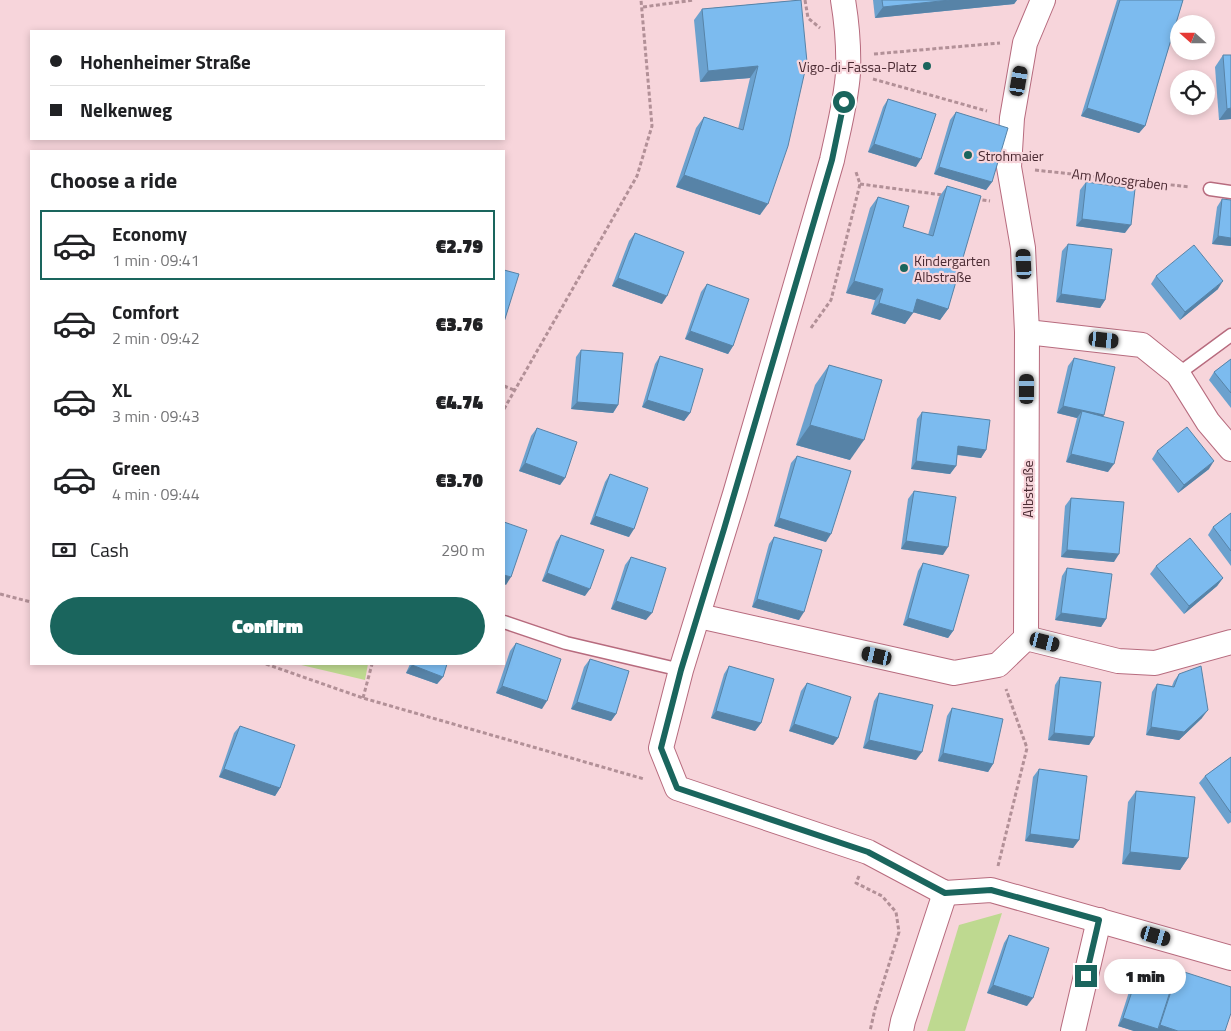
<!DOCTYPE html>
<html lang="en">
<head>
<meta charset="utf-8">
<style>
	:root { --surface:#fff; --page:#f6f6f6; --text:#202124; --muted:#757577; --line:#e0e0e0; --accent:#1a655d }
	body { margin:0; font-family:"Titillium Web",sans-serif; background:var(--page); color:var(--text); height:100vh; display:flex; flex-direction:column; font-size:19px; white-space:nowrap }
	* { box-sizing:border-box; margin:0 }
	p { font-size:16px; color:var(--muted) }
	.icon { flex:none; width:28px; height:28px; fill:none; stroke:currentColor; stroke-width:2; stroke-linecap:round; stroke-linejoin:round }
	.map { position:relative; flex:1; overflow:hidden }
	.details { position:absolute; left:30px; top:150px; width:475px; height:515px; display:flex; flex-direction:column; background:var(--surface); border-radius:0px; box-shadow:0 2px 8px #0003 }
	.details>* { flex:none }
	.top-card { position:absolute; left:30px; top:30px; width:475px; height:110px; border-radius:0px; box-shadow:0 2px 8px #0003; display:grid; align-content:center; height:110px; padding:0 20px; background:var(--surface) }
	.needle { width:32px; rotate:291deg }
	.tools { position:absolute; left:1170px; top:15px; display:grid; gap:10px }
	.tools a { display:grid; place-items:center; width:45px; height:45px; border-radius:50%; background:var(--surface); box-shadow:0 2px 8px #0003; font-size:25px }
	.end { position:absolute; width:22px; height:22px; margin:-11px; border:6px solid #1a655d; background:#fff; box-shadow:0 0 0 2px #fff }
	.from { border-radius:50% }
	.bubble { position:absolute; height:35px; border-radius:18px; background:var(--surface); box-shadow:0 2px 8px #0003; font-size:16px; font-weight:800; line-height:35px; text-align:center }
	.car { position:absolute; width:15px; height:30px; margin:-15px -8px; border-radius:6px; box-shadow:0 0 4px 1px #0007; background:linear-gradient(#222 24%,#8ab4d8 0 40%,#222 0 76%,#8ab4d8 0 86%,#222 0) }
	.top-card b { display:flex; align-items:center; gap:18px; height:48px; font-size:19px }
	.top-card b+b { border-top:1px solid var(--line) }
	.top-card i { width:12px; height:12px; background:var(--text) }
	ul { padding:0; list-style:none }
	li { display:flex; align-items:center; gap:15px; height:70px; margin:0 10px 8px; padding:0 10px; border:2px solid transparent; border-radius:0px }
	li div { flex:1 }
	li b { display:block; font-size:19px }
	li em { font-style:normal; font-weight:800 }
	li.on { border-color:var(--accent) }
	li>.icon { width:45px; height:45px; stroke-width:1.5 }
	h2 { padding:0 20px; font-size:22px; line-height:60px }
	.pay { display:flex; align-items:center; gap:12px; height:55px; padding:0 20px; font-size:19px }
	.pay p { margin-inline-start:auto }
	.primary-button { display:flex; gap:10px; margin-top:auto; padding:10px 20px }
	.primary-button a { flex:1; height:58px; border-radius:30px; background:var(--accent); color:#fff; font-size:20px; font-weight:800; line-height:58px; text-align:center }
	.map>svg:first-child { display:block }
</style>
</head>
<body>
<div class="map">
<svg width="1231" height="1031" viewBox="0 0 1231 1031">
	<rect width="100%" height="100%" fill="#f7d5db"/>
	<g fill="#bed990">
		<polygon points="297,664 368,664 365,680"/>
		<polygon points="1002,913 965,1031 927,1031 959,925"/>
	</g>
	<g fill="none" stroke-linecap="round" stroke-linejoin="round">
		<defs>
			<g id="lane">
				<polyline points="1210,189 1231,192"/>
				<polyline points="1178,374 1231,335"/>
				<polyline points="504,622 566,643 681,670"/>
			</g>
			<g id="street">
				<path d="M843 0C847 24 849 48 848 73 846 102 838 131 832 160L735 494 681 670 661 748 677 788 868 852 945 893 991 890 1231 958"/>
				<polyline points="1027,332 1142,345 1178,374 1208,422 1231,449"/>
				<polyline points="699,616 954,673 998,665 1026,638 1027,332 1023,248 1009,167 1012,118 1025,43 1043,0"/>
				<polyline points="1026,638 1118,661 1155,663 1231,642"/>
				<polyline points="901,1031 903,1021 945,893"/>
				<polyline points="1073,1031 1099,920"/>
			</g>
		</defs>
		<use href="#lane" stroke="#b76b7e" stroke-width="15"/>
		<use href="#street" stroke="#b76b7e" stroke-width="26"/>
		<g stroke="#b29097" stroke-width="3" stroke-dasharray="4 2.5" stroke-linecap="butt">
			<polyline points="805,0 808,18 820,28"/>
			<polyline points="643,7 694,0"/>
			<polyline points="874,54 1000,43"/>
			<polyline points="873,79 987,111"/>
			<polyline points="1035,170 1190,187"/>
			<polyline points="860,184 943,195"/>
			<polyline points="976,199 990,201"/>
			<polyline points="811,328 831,300 860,184 856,172"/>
			<polyline points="504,386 514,390"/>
			<polyline points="504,409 637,176 652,126 641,0"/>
			<polyline points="0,594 31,602"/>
			<polyline points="266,664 363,698 644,779"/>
			<polyline points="363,698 372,664"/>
			<polyline points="998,866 1027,748 1006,689"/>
			<polyline points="859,876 856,883 882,896 896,912 899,932 875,1009 870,1031"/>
		</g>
		<use href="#lane" stroke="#fff" stroke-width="12"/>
		<use href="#street" stroke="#fff" stroke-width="24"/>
	</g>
	<g fill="#6ba1ce">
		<polygon points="801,0 760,215 676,187 696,128 704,117 738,129 750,78 700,82 694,20 702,9"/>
		<polygon points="873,0 1017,0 1014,4 875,18"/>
		<polygon points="1117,0 1183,0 1145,126 1139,133 1081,116"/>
		<polygon points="1223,55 1231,119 1219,120 1215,67"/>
		<polygon points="888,99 916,167 868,152 883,107"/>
		<polygon points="956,112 992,182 986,190 934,174 950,120"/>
		<polygon points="1086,182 1125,233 1076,226 1080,190"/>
		<polygon points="947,186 948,309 940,320 913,312 905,324 871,314 875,300 846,293 870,208 878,197 903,227 928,235 939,197"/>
		<polygon points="1222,199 1231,246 1212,244 1217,207"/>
		<polygon points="635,233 662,304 612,286 629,241"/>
		<polygon points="1068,244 1105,300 1100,308 1056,302 1062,251"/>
		<polygon points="1156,276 1218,289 1180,320 1151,284"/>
		<polygon points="707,284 733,346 728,354 685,339 701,292"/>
		<polygon points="581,350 618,405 613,413 571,409 576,357"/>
		<polygon points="660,356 690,413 684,421 642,407 655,364"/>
		<polygon points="1074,358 1103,417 1108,472 1066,462 1077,418 1057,413 1068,366"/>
		<polygon points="1231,359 1231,408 1209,380 1214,372"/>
		<polygon points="829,365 850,460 796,445 815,385"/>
		<polygon points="922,412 986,450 981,458 957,455 956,466 950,474 911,469 917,419"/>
		<polygon points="537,428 565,478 560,485 519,471 531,436"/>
		<polygon points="1157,451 1209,469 1178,493 1152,459"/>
		<polygon points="797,456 826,542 774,526 791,463"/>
		<polygon points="610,474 629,537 590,524 605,482"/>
		<polygon points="914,491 943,555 901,549 908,499"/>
		<polygon points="1071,498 1114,562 1061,557 1065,506"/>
		<polygon points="1231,513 1231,566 1208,535 1213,527"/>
		<polygon points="561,535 585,596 542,581 556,542"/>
		<polygon points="774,537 799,620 752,607 769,544"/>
		<polygon points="631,557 646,620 611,609 625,565"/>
		<polygon points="923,563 953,631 948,638 903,625 918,571"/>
		<polygon points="1156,566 1223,578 1217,586 1184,614 1150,574"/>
		<polygon points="1067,568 1106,619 1101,627 1055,620 1062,576"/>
		<polygon points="516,643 542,709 496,693 510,651"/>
		<polygon points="590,659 616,714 611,721 571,709 584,667"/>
		<polygon points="410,664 447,664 443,677 437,684 406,673"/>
		<polygon points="729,666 761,723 755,731 711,718 724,674"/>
		<polygon points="1179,674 1202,718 1179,740 1146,735 1152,692 1157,684 1172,686 1174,681"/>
		<polygon points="1060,677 1094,737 1089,745 1048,740 1055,685"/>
		<polygon points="807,683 838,738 833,745 789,731 801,691"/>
		<polygon points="879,693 916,760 863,748 874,701"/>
		<polygon points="952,708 993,764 988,772 938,761 947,716"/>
		<polygon points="240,726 280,788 275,796 219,777 234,733"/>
		<polygon points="1231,757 1231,822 1228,824 1199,783 1205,776"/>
		<polygon points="1039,769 1079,840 1073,848 1025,841 1033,777"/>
		<polygon points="1136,791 1188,858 1180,870 1122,864 1128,802"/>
		<polygon points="1009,935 1027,1006 987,993 1004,943"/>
		<polygon points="1142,962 1176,973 1178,970 1225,1031 1134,1031 1118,1026 1136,970"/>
	</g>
	<g fill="#5783a7">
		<polygon points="950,0 1017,0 1014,4 875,18 883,7"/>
		<polygon points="758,66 750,78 700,82 708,71"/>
		<polygon points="1087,108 1145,126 1139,133 1081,116"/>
		<polygon points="1231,108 1231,119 1219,120 1227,109"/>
		<polygon points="874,144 921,159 916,167 868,152"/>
		<polygon points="939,167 992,182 986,190 934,174"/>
		<polygon points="684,175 768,204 760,215 676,187"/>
		<polygon points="1082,219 1131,225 1125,233 1076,226"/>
		<polygon points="1218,236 1231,238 1231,246 1212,244"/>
		<polygon points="618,278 667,296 662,304 612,286"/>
		<polygon points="854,281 883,289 875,300 846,293"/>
		<polygon points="1223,281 1218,289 1180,320 1185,312"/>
		<polygon points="1061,294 1105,300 1100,308 1056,302"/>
		<polygon points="917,299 948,309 940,320 909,311"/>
		<polygon points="879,303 913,313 905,324 871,314"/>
		<polygon points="690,331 733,346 728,354 685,339"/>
		<polygon points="647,400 690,413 684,421 642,407"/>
		<polygon points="577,402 618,405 613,413 571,409"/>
		<polygon points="1063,406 1104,415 1099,423 1082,411 1077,418 1057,413"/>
		<polygon points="810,425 864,440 850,460 796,445"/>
		<polygon points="958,446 986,450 981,458 953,454"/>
		<polygon points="1071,454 1114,464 1108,472 1066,462"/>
		<polygon points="916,461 956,466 950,474 911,469"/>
		<polygon points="1214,461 1209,469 1178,493 1184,485"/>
		<polygon points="525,463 565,478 560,485 519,471"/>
		<polygon points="595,516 634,529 629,537 590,524"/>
		<polygon points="779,518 831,534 826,542 774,526"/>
		<polygon points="906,541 948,547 943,555 901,549"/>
		<polygon points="1067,550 1119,554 1114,562 1061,557"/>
		<polygon points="547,573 590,589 585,596 542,581"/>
		<polygon points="504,575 511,577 506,585 504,584"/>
		<polygon points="1223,578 1217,586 1184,614 1189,606"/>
		<polygon points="757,599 804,612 799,620 752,607"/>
		<polygon points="616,601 652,613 646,620 611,609"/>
		<polygon points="1061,613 1106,619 1101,627 1055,620"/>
		<polygon points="908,618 953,631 948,638 903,625"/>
		<polygon points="412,665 443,677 437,684 406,673"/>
		<polygon points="502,686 547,701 542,709 496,693"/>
		<polygon points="577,702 616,714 611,721 571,709"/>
		<polygon points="1208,710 1202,718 1179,740 1146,735 1151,727"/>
		<polygon points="716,711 761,723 755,731 711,718"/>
		<polygon points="794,724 838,738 833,745 789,731"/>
		<polygon points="1054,733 1094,737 1089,745 1048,740"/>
		<polygon points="869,740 922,752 916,760 863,748"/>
		<polygon points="943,753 993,764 988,772 938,761"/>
		<polygon points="224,769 280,788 275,796 219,777"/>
		<polygon points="1030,834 1079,840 1073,848 1025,841"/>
		<polygon points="1130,852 1188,858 1180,870 1122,864"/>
		<polygon points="993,985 1033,998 1027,1006 987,993"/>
		<polygon points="1123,1018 1158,1029 1160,1025 1178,1031 1134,1031 1118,1026"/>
	</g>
	<g fill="#7cbbef" stroke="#5783a7">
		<polygon points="801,0 807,62 788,146 768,204 684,175 704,117 743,130 758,66 708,71 702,9"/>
		<polygon points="882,0 950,0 883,7"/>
		<polygon points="1120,0 1183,0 1145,126 1087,108"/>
		<polygon points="1223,55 1231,55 1231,108 1227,109"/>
		<polygon points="888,99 936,114 921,159 874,144"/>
		<polygon points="956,112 1008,128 992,182 939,167"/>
		<polygon points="1086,182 1135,189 1131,225 1082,219"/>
		<polygon points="947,186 981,196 948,309 917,299 913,313 879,303 883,289 854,281 878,197 909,206 903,227 933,236"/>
		<polygon points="1222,199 1231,200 1231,238 1218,236"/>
		<polygon points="635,233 684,252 667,296 618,278"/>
		<polygon points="1068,244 1112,249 1105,300 1061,294"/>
		<polygon points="1194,245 1223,281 1185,312 1156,276"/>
		<polygon points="504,270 519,274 504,322"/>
		<polygon points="707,284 749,299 733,346 690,331"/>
		<polygon points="581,350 623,353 618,405 577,402"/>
		<polygon points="660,356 703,369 690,413 647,400"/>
		<polygon points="1074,358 1115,367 1104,415 1063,406"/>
		<polygon points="1231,359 1231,393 1214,372"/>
		<polygon points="829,365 882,380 864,440 810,425"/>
		<polygon points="1082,411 1124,422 1114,464 1071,454"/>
		<polygon points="922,412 990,420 986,450 958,446 956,466 916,461"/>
		<polygon points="1187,427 1214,461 1184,485 1157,451"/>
		<polygon points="537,428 577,442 565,478 525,463"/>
		<polygon points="797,456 851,471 831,534 779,518"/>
		<polygon points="610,474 648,488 634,529 595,516"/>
		<polygon points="914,491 956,497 948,547 906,541"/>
		<polygon points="1071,498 1124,502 1119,554 1067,550"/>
		<polygon points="1231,513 1231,551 1213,527"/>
		<polygon points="504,522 527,530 511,577 504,575"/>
		<polygon points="561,535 604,550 590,589 547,573"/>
		<polygon points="774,537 822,550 804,612 757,599"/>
		<polygon points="1190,538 1223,578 1189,606 1156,566"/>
		<polygon points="631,557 666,568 652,613 616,601"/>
		<polygon points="923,563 969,575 953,631 908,618"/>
		<polygon points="1067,568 1112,574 1106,619 1061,613"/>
		<polygon points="516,643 561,659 547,701 502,686"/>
		<polygon points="590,659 629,671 616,714 577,702"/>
		<polygon points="412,664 447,664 443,677 412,665"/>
		<polygon points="729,666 774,679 761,723 716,711"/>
		<polygon points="1201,666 1208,710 1184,732 1151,727 1157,684 1174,687 1179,674"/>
		<polygon points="1060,677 1101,682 1094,737 1054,733"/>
		<polygon points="807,683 851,697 838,738 794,724"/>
		<polygon points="879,693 933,705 922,752 869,740"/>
		<polygon points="952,708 1003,719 993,764 943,753"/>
		<polygon points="240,726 295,745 280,788 224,769"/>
		<polygon points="1231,757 1231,813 1205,776"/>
		<polygon points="1039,769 1087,776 1079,840 1030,834"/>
		<polygon points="1136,791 1195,797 1188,858 1130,852"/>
		<polygon points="1009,935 1049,948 1033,998 993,985"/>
		<polygon points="1142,962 1176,973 1158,1029 1123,1018"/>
		<polygon points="1178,970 1231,987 1231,1013 1225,1031 1178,1031 1160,1025"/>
	</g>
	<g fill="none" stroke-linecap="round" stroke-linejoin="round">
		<polyline stroke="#1a655d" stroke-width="6" points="844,102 832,160 724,529 681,670 661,748 677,788 868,852 945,893 991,890 1099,920 1086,976"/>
	</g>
	<g fill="#1a655d" stroke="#f7d5db" stroke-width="2">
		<circle cx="927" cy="66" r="5"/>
		<circle cx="968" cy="155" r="5"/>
		<circle cx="904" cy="268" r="5"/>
	</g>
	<g text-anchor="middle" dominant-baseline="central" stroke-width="4.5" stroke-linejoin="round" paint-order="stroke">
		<g font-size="14" fill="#4a2a32" stroke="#f7d5db" text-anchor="start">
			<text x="917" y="66" text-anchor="end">Vigo-di-Fassa-Platz</text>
			<text x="978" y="155">Strohmaier</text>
			<text x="914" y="260">Kindergarten<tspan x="914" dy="16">Albstraße</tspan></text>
		</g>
		<g font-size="14" fill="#4a2a32" stroke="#f7d5db">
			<text transform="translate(1120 179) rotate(7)">Am Moosgraben</text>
			<text transform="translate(1027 489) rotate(-90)">Albstraße</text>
		</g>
	</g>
</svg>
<div class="tools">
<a><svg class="needle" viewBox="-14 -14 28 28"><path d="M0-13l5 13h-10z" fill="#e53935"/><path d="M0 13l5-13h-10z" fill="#757577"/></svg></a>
<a><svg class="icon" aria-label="locate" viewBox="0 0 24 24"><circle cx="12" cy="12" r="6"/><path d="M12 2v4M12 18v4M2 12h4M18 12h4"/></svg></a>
</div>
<i class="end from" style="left:844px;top:102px"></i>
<i class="end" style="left:1086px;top:976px"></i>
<div class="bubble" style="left:1104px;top:959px;width:82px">1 min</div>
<i class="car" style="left:1019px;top:81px;rotate:10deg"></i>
<i class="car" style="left:1024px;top:264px;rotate:357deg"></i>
<i class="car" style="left:1104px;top:340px;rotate:96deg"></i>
<i class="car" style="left:1027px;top:389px;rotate:0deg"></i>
<i class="car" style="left:1045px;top:642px;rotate:104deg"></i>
<i class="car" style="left:877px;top:656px;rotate:283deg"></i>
<i class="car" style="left:1156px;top:936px;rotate:106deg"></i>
<div class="top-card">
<b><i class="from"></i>Hohenheimer Straße</b>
<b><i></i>Nelkenweg</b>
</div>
<section class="details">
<h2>Choose a ride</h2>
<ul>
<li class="on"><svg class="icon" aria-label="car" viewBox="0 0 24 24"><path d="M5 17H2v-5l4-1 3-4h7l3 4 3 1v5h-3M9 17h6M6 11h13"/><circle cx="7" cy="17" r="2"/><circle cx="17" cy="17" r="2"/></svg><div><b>Economy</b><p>1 min · 09:41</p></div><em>€2.79</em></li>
<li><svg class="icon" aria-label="car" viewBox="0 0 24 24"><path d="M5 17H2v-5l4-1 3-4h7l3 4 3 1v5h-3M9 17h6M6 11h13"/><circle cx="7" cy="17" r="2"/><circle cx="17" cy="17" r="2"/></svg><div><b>Comfort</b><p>2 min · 09:42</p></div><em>€3.76</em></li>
<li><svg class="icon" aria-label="car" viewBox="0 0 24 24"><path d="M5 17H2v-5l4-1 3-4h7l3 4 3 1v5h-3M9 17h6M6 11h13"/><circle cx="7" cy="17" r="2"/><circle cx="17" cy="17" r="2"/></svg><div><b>XL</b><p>3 min · 09:43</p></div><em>€4.74</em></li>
<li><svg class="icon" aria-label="car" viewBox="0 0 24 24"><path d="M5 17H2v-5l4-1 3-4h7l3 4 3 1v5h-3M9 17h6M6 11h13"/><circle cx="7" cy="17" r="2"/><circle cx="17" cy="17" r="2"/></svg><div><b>Green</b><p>4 min · 09:44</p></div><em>€3.70</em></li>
</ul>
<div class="pay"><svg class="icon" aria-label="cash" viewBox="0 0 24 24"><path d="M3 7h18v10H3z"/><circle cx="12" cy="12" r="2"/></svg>Cash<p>290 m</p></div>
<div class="primary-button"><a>Confirm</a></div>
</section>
</div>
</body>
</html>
